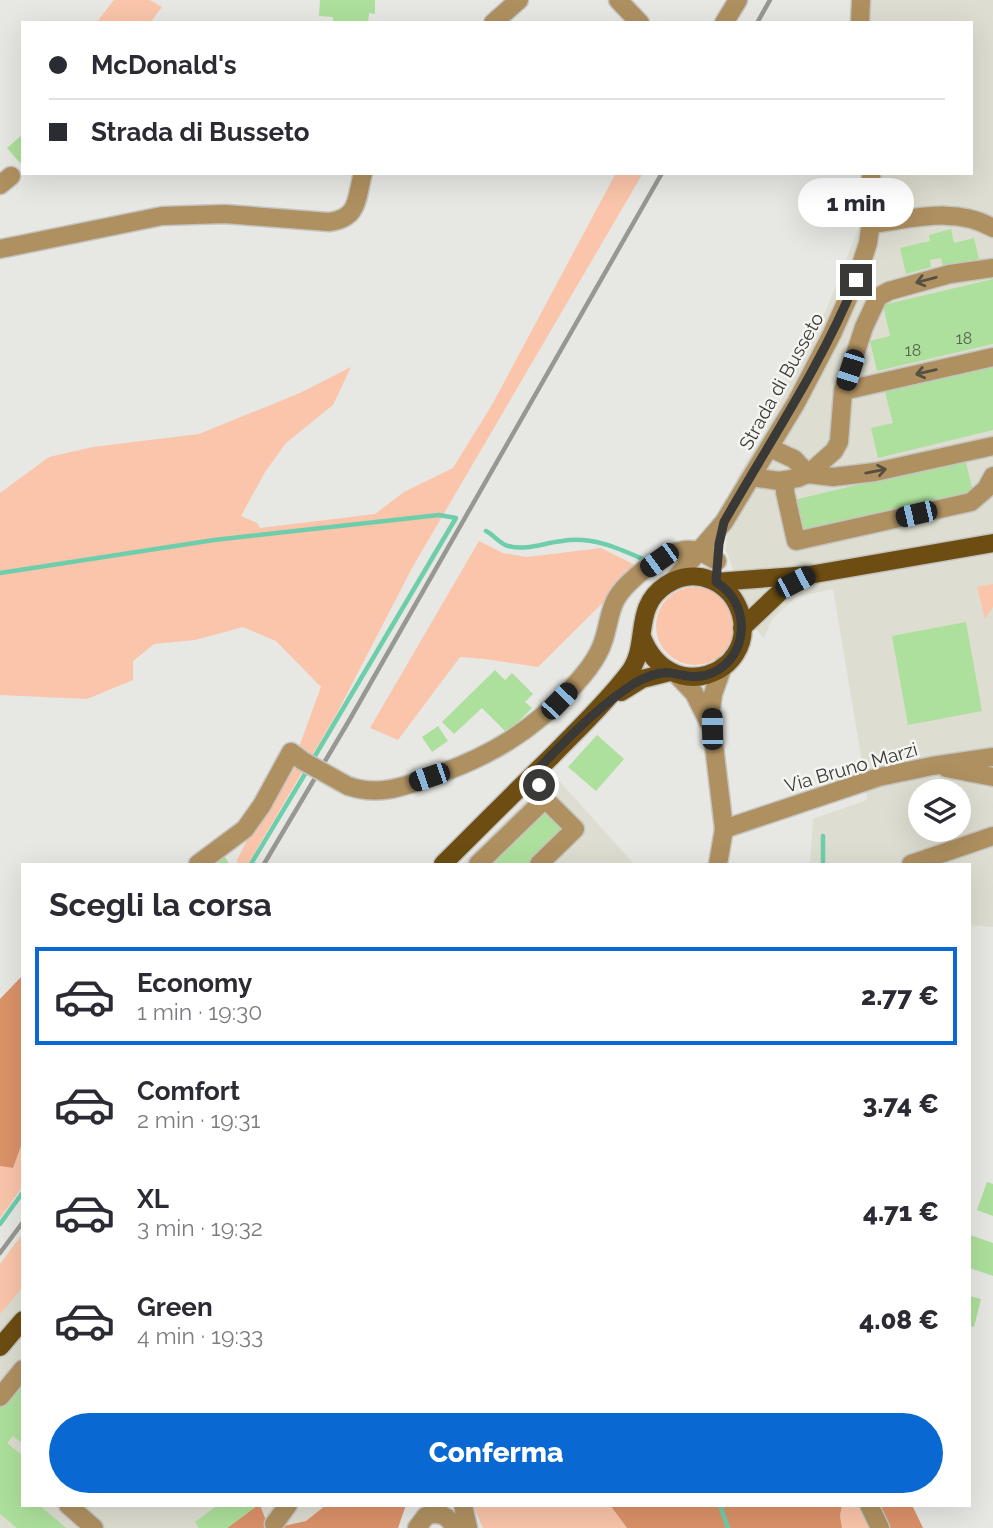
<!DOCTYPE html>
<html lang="it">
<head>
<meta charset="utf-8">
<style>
	:root { --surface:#fff; --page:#f2f2f3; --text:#2b2b33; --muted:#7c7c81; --line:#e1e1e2; --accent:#0968d1 }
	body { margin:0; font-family:Raleway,sans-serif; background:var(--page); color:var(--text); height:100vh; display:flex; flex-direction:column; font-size:26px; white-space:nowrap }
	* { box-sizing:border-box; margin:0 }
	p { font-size:23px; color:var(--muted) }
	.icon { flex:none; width:38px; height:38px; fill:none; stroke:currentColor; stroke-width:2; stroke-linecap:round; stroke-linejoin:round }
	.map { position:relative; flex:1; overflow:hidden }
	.panel { position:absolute; left:21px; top:863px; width:950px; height:644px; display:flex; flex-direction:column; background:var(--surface); border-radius:0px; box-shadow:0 7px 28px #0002 }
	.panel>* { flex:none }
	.guide { position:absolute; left:21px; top:21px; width:952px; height:154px; border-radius:0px; box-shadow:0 7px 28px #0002; display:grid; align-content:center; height:154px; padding:0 28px; background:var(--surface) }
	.buttons { position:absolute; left:908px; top:779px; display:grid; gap:14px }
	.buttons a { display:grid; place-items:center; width:63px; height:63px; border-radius:50%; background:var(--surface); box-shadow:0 7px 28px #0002; font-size:35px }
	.end { position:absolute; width:32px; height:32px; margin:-16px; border:9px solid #393938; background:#fff; box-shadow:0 0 0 4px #fff }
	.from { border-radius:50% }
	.bubble { position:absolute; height:49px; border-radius:24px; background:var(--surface); box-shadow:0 7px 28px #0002; font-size:23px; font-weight:800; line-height:49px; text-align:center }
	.car { position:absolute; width:21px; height:42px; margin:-21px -10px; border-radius:9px; box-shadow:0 0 5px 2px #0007; background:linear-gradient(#222 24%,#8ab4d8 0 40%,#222 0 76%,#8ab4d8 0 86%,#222 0) }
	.guide b { display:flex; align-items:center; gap:24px; height:66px; font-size:26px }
	.guide b+b { border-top:2px solid var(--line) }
	.guide i { width:18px; height:18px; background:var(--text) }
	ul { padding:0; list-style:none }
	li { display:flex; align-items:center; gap:21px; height:98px; margin:0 14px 10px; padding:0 14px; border:4px solid transparent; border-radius:0px }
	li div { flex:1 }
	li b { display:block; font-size:26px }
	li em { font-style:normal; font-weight:800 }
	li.selected { border-color:var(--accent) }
	li>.icon { width:63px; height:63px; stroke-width:1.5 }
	h2 { padding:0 28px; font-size:32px; line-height:84px }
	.primary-button { display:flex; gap:14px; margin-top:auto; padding:14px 28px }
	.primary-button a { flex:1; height:80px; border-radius:42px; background:var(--accent); color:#fff; font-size:28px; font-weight:800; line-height:80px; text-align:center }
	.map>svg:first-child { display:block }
</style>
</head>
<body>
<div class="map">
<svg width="993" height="1528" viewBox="0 0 993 1528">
	<rect width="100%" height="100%" fill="#e7e7e3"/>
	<g fill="#ddddd1" fill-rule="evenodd">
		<path d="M866 0H993V927L970 925V864H810L813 819 867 800 864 773 833 589 796 597 772 619 764 638 756 629 726 550 727 529 750 488 736 479 767 429 827 308 862 219 879 189 878 173H971V23H866ZM920 791H959V830H920Z"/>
		<polygon points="553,774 634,864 462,864"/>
		<polygon points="23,1287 23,1505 258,1505 227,1528 0,1528 0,1314"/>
		<polygon points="260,1505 326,1505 306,1521 279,1527 265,1518"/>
	</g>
	<g fill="#fac5aa">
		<polygon points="114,0 150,0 162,7 150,23 96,23"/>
		<polygon points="616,173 643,173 412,568 337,713 248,864 238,864 237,860 254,826 299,747 321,687 276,641 243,627 195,640 154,644 133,661 133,680 87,699 0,695 0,493 49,457 93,447 199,434 300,393 351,367 333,405 286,443 265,472 241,516 257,523 260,528 375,514 404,492 453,468 493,403"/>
		<polygon points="479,541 503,553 527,557 601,548 639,567 538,667 485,659 460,657 398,740 370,728"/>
		<polygon points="993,584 993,607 985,619 977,587"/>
		<circle cx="695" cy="626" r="39"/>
		<polygon points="23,1141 23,1186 0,1218 0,1166 13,1168"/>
		<polygon points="23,1233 23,1287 0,1314 0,1264"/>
		<polygon points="473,1505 610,1505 627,1528 483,1528"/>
		<polygon points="842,1505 860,1505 870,1528 842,1528 840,1516"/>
	</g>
	<g fill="#dc9269">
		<polygon points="23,975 23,1141 13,1168 0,1166 0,999"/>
		<polygon points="258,1505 260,1505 265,1518 279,1527 306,1521 326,1505 406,1505 398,1528 227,1528"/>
		<polygon points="610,1505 842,1505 840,1516 842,1528 627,1528"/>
		<polygon points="860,1505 912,1505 923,1528 870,1528"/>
	</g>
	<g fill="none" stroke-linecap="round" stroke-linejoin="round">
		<g stroke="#6eceab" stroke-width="4.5">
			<path d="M486 531C494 535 500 544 508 546 527 551 543 543 562 541 592 536 618 548 645 560"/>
			<polyline points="0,573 214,540 439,515 456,518 312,761"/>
			<polyline points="251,864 308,769"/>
			<polyline points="823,864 823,836"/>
			<polyline points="0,1224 23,1192"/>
			<polyline points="720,1505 728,1528"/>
		</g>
	</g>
	<g fill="#ade09c">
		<polygon points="320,0 375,0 375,14 369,13 368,23 333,23 333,17 319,16"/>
		<polygon points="23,134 23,160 20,163 7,148"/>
		<polygon points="951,229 954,243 974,238 979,259 943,267 941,258 930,260 931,267 906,274 900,248 930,241 929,235"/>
		<polygon points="993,279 993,344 877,371 870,341 890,336 883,305"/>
		<polygon points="993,366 993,430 878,458 871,428 893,423 885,392"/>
		<polygon points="965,459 974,495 802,536 794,500"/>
		<polygon points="966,622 982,711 908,725 892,636"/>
		<polygon points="495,670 505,680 512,673 533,694 525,702 532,708 507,733 482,708 454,734 442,722"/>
		<polygon points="438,726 448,741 432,752 422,737"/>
		<polygon points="597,735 624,759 596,791 568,767"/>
		<polygon points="544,803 571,830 535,864 482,864"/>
		<polygon points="219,850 230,864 200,864"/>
		<polygon points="987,1182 993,1184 993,1216 977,1210"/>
		<polygon points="970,1235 993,1243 993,1276 970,1268"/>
		<polygon points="970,1296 981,1299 974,1327 970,1326"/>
		<polygon points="23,1376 23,1444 13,1436 7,1443 23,1456 23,1505 39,1505 66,1528 17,1528 0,1514 0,1403"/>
		<polygon points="218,1505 258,1505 227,1528 199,1528 195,1522"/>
	</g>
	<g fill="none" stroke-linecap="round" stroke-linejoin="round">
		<defs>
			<g id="minor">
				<polyline points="618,0 640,23"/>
				<polyline points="493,23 519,0"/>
				<polyline points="724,23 738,0"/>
				<polyline points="860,23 861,0"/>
				<polyline points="0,185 11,176"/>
				<path d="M872 224C912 219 956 206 993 228"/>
				<path d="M0 249 162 216 225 214 329 222C360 218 356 198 363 173"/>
				<polyline points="843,391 993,357"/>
				<polyline points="770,448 794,459 808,474 833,477 875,472 993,446"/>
				<polyline points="752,477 779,481 798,478 808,474 834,451 839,442 843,391 864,327 878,297 889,291 950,274 993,268"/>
				<polyline points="786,480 785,492 796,541 971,502 986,489 993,476"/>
				<polyline points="673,581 724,522 796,403 832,334 856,280 868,243 872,215 871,173"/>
				<polyline points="677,675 694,693 709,723"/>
				<polyline points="946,768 993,777"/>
				<path d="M348 786C380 797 405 786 436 775 490 756 530 732 570 690 583 676 597 660 603 642 608 628 609 613 615 601 625 580 670 546 693 550 701 551 710 557 717 561"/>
				<polyline points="724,829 879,777 932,766 993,757"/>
				<polyline points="198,864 245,829 262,805 291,752 303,761"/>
				<polyline points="478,864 545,799 575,829 539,864"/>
				<polyline points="718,864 724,829 712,729 711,709 713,694 723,666"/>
				<polyline points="911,864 993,836"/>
				<polyline points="0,1397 23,1369"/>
				<polyline points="68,1505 94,1528"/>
				<polyline points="463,1505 468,1528"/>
				<polyline points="869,1505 880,1528"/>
				<polyline points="274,1524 288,1505"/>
				<path d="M417 1528 426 1516C438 1511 449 1515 454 1528"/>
			</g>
			<g id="major">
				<polyline points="716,582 809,575 993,543"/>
				<polyline points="742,628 781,591 804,577"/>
				<polyline points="621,692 642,679 670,672"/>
				<path d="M443 864C479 828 515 792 552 756 578 729 605 704 628 674 651 645 631 608 666 585 696 565 732 582 741 615 756 675 669 707 642 637"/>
				<polyline points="0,1347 23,1320"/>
			</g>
		</defs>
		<use href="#minor" stroke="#c4c4c1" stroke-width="21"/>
		<use href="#major" stroke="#c4c4c1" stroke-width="21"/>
		<use href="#minor" stroke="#af9060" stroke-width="18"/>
		<use href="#major" stroke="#6d4d11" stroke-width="18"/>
		<g stroke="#979794" stroke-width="4.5">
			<polyline points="757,23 770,0"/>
			<polyline points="264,864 350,719 662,173"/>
			<polyline points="0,1253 23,1222"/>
		</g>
		<defs>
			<polyline id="minor-bridge" points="303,761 348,786"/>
		</defs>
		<use href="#minor-bridge" stroke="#c4c4c1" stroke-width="21" stroke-linecap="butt"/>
		<use href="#minor-bridge" stroke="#af9060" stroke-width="18"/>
	</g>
	<defs><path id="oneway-shaft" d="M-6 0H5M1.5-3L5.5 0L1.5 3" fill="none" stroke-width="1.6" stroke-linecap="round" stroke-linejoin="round" transform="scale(1.75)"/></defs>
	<g stroke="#564f42">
		<use href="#oneway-shaft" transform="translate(926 280) rotate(165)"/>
		<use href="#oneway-shaft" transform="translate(926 372) rotate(167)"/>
		<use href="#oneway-shaft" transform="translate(876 471) rotate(-11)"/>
	</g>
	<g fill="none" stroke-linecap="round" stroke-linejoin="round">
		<path stroke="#393938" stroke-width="9" d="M539 785 531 776C564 743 595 708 635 683 644 678 660 671 670 673 685 675 696 680 712 673 750 656 751 603 716 582L719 544 724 522C770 441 821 366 856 280"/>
	</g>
	<g text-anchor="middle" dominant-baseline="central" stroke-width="5" stroke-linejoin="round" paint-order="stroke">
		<g font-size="16" fill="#566351">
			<text x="964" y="338">18</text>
			<text x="913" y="350">18</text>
		</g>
		<g font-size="19" fill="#393938" stroke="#f4f4f0">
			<text transform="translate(781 381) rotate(-61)">Strada di Busseto</text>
			<text transform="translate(851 767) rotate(-16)">Via Bruno Marzi</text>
		</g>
	</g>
</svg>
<div class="buttons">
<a><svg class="icon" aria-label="layers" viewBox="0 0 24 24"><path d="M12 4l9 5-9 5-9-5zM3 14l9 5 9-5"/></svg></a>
</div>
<i class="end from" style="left:539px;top:785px"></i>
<i class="end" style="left:856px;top:280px"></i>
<div class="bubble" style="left:798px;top:178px;width:116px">1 min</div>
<i class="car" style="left:850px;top:370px;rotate:198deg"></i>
<i class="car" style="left:916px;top:514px;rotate:257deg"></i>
<i class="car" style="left:659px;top:560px;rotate:234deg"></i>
<i class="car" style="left:795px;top:582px;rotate:63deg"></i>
<i class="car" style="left:559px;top:701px;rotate:44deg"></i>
<i class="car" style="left:712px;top:729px;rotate:359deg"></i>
<i class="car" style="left:429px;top:777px;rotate:251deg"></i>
<div class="guide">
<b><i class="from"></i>McDonald's</b>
<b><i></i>Strada di Busseto</b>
</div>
<section class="panel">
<h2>Scegli la corsa</h2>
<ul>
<li class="selected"><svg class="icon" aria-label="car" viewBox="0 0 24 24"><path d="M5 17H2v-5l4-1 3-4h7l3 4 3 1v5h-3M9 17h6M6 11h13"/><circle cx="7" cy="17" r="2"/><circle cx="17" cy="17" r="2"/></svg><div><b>Economy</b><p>1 min · 19:30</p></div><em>2.77 €</em></li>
<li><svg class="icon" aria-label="car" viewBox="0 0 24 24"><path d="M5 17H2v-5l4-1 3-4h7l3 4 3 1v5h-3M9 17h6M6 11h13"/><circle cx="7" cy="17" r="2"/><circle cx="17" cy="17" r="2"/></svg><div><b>Comfort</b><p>2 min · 19:31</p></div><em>3.74 €</em></li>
<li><svg class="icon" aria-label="car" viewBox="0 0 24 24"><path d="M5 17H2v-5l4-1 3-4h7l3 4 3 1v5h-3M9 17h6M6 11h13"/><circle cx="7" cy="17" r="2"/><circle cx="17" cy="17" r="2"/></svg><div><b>XL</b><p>3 min · 19:32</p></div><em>4.71 €</em></li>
<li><svg class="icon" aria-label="car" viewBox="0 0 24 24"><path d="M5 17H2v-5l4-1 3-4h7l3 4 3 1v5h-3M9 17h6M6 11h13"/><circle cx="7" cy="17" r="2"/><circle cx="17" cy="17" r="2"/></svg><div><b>Green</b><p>4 min · 19:33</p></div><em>4.08 €</em></li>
</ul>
<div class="primary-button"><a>Conferma</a></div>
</section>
</div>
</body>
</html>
